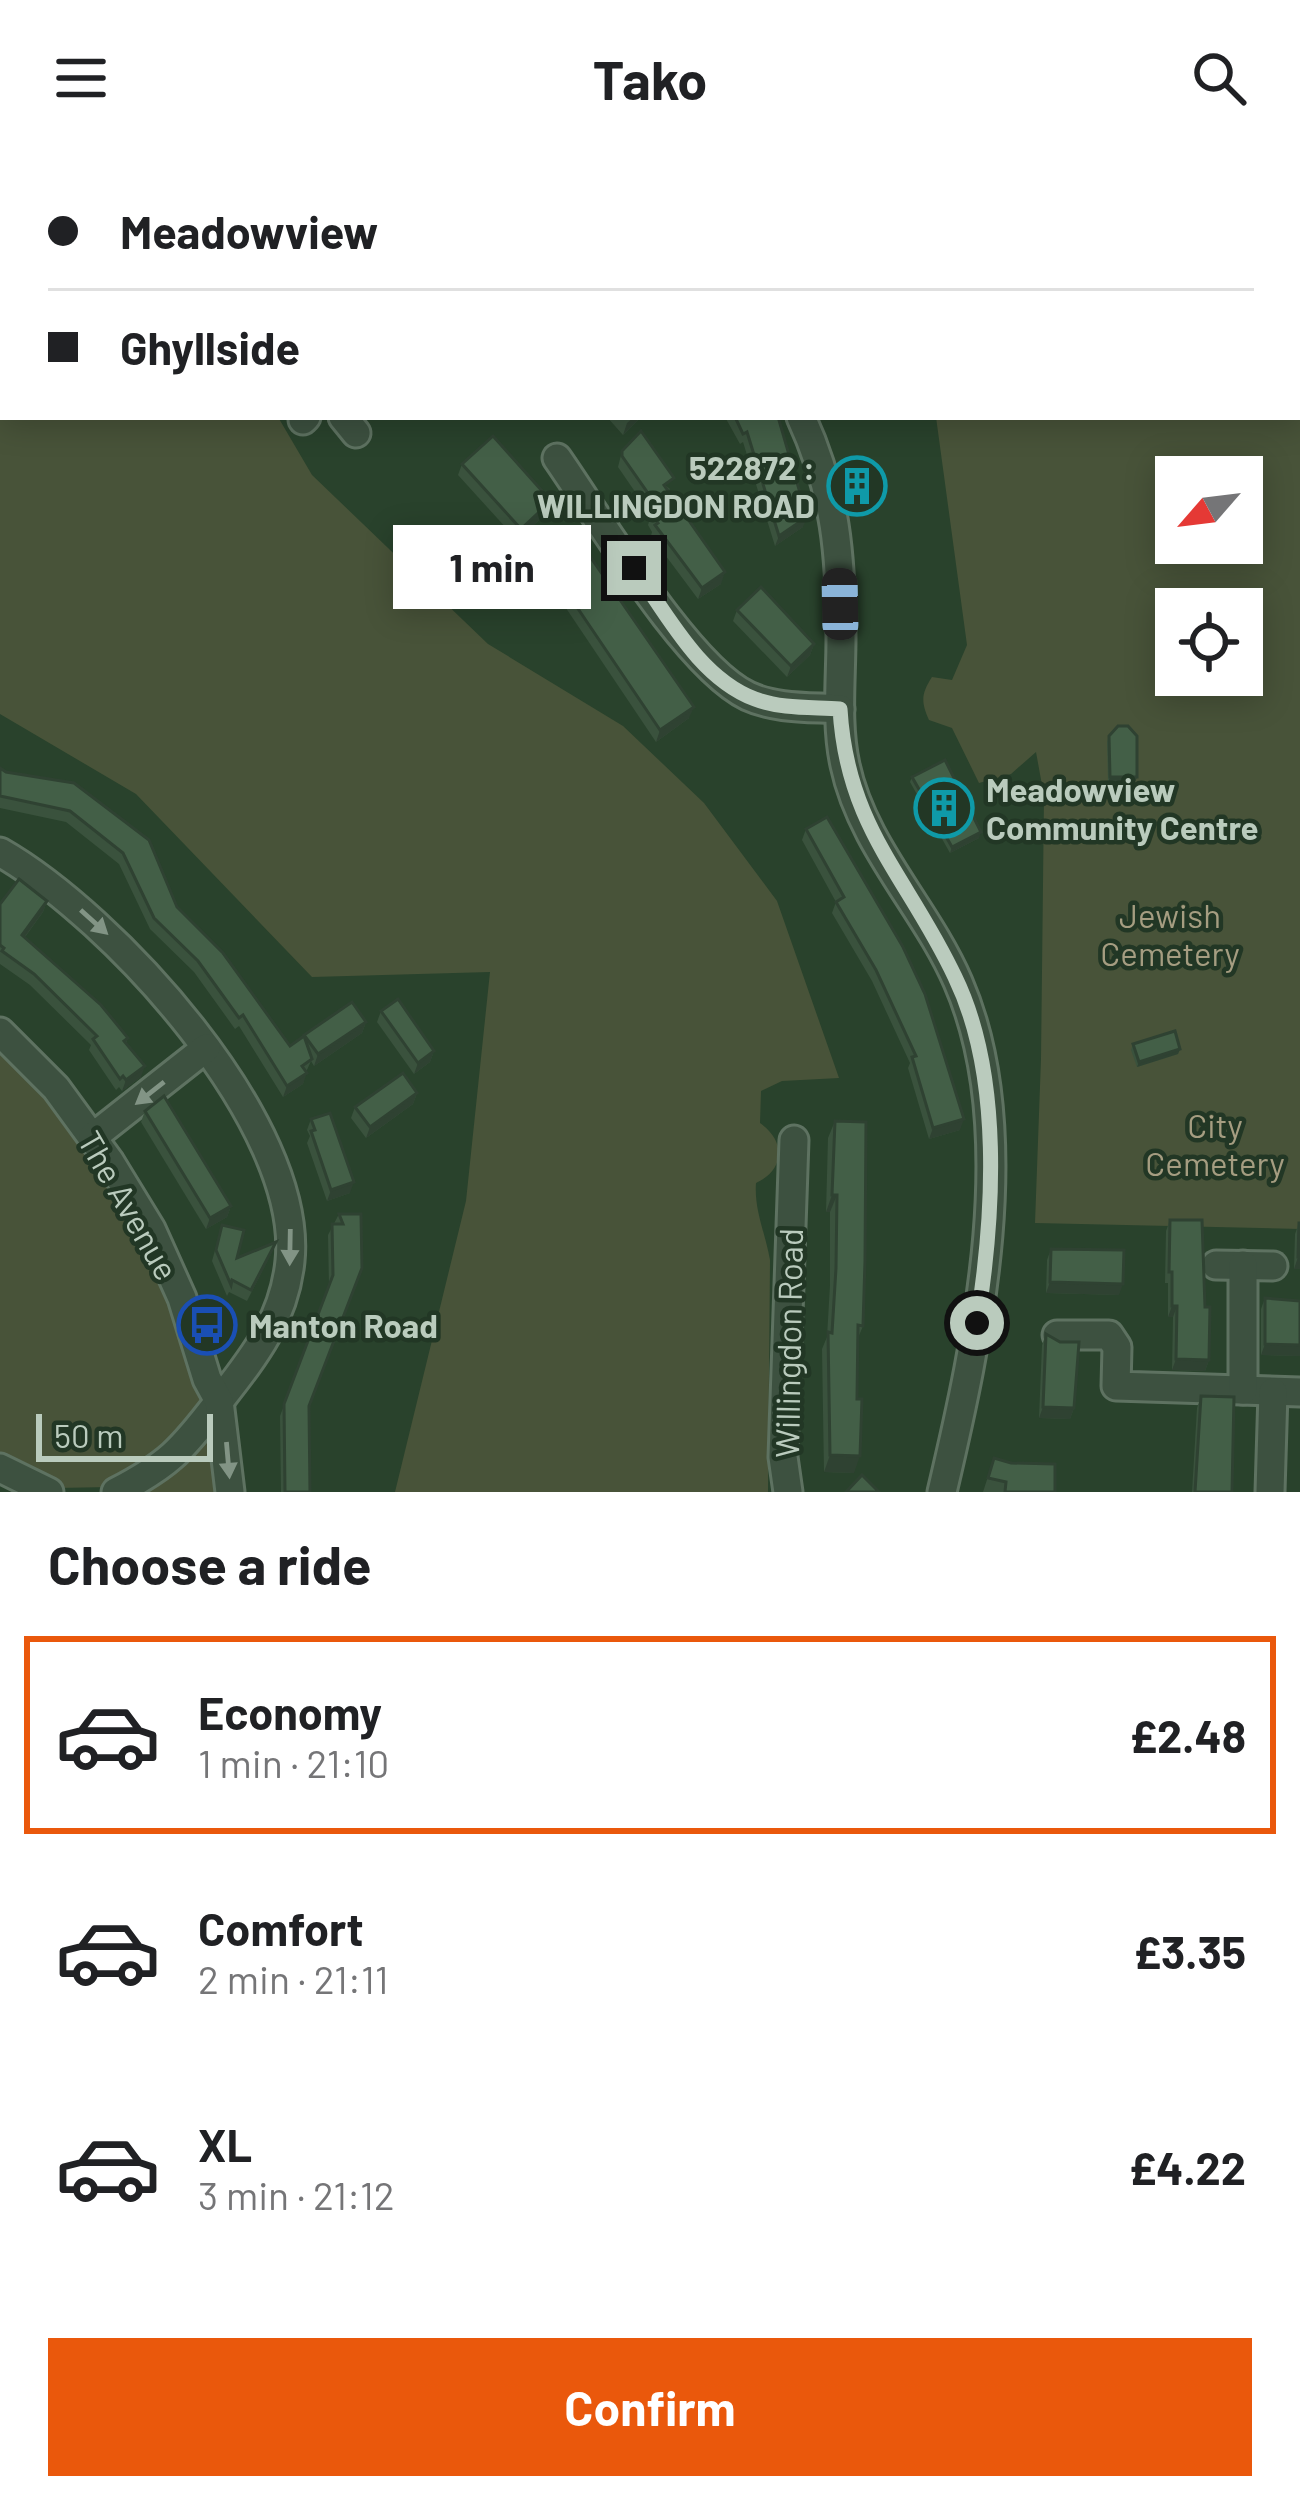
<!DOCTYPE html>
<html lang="en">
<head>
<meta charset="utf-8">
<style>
	:root { --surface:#fff; --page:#f2f2f2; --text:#202124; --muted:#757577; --line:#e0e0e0; --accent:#ea580c }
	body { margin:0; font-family:Barlow,sans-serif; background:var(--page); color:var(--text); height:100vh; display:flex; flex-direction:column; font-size:45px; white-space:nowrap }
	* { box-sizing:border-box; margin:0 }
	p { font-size:39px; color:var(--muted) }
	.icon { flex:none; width:66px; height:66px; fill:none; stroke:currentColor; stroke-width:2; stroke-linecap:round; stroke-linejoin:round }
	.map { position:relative; height:1336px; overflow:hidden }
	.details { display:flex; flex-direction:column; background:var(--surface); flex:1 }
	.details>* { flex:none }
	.banner { position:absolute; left:0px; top:0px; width:1302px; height:264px; box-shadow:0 6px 30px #0003; display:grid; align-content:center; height:264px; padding:0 48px; background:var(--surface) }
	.needle { width:78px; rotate:242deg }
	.buttons { position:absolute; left:1155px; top:300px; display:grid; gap:24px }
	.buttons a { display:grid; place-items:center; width:108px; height:108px; border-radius:0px; background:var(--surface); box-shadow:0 6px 30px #0003; font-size:60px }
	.scale { position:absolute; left:36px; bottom:30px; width:177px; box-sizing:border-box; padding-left:12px; border:6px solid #bacbbd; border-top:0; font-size:33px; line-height:42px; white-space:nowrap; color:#bacbbd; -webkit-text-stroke:9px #223725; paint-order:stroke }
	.end { position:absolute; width:54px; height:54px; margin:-27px; border:15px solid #bacbbd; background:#111; box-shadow:0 0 0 6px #111 }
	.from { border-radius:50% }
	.bubble { position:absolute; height:84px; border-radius:0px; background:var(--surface); box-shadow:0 6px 30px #0003; font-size:39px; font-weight:700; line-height:84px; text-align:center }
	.car { position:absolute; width:36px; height:72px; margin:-36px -18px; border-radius:15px; box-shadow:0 0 9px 3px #0007; background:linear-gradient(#222 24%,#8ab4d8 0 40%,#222 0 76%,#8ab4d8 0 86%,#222 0) }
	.banner b { display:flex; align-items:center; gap:42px; height:114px; font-size:45px }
	.banner b+b { border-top:3px solid var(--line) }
	.banner i { width:30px; height:30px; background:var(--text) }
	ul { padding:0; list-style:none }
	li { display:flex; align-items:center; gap:36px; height:198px; margin:0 24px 18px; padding:0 24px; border:6px solid transparent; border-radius:0px }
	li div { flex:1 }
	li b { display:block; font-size:45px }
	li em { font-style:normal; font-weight:700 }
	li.active { border-color:var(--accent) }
	li>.icon { width:108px; height:108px; stroke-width:1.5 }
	h2 { padding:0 48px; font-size:54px; line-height:144px }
	.primary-button { display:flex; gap:24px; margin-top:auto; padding:24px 48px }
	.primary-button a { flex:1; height:138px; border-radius:0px; background:var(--accent); color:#fff; font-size:48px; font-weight:700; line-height:138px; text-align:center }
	header { display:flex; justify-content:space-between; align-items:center; height:156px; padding:0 48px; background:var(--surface); font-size:54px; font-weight:700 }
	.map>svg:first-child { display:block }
</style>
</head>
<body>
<header><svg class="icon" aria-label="menu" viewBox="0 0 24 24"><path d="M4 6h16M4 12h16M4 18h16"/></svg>Tako<svg class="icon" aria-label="search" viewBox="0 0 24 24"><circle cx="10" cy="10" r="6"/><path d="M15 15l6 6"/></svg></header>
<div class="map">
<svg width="1300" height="1336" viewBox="0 0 1300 1336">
	<rect width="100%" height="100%" fill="#29422c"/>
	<g fill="#485339" fill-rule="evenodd">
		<path d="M915 0H1300V1073L1035 1067 1041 903 1044 640 1036 596 1011 618 979 627 952 572 929 564C921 546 921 538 932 521L952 524 967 489 936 261H1299V3ZM1176 321H1242V387H1176ZM1176 453H1242V519H1176Z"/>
		<path d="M0 44 3 261H278L312 319 488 488 623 570 704 647 777 745 839 922 782 925 761 935 760 967C786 985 785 1014 756 1027 754 1054 765 1076 770 1104L768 1336H395L466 1045 490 816 312 821 136 638 0 558Z"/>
		<polygon points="0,891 68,962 155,1102 204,1246 196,1268 110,1331 57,1332 0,1307"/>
		<polygon points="210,1270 224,1336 138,1336"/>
	</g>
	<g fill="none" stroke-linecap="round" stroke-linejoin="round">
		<defs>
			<g id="street">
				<polyline points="309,0 312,3"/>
				<polyline points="606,0 607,3"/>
				<polyline points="0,21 3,22"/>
				<polyline points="343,261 356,277"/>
				<path d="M801 261C836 337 841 400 841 482 841 524 836 568 845 609 862 690 926 752 958 826 1023 975 978 1184 942 1336"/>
				<polyline points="303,264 306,261"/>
				<path d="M557 302C599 362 687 511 748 540 776 553 810 551 840 553"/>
				<path d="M0 696C112 760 304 968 290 1105 284 1165 252 1203 217 1248 181 1295 168 1309 116 1336"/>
				<polyline points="0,876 56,932 110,1006 151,1073 182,1142 207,1223 219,1245 230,1336"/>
				<polyline points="93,981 206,892"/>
				<polyline points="1216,1109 1273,1110"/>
				<polyline points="1057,1179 1109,1179 1117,1191 1116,1230 1300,1236"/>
				<polyline points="1243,1234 1243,1109"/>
				<polyline points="0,1312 49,1336"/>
				<polyline points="788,1336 783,1301 794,984"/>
				<polyline points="1270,1336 1273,1236"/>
			</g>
		</defs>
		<use href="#street" stroke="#5e7261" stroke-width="33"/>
		<use href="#street" stroke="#3d5140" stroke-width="27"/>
	</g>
	<g fill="#3a523d">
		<polygon points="92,0 164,0 163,3 91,3"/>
		<polygon points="206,0 247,0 244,3 210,3"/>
		<polygon points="607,261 641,261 623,279"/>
		<polygon points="725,261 778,261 803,371 775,390 743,286 740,288"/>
		<polygon points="622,295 670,333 668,335 721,428 698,443 651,380 652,376 648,369 651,359 618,311"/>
		<polygon points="462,308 551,345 547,357 517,384 458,319"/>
		<polygon points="539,395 689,562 656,586 535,406"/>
		<polygon points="737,454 814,488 810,499 787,521 733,465"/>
		<polygon points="1109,580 1137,621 1135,626 1108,627 1107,586"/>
		<polygon points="0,612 6,616 74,627 290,890 352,846 366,866 362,877 314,910 311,905 306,916 303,928 283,941 239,870 235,873 194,816 150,773 119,708 66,666 0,652"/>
		<polygon points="912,621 979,682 950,697 910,626"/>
		<polygon points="827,661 960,974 929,983 908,912 910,907 872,825 832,757 836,746 802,684 806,673"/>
		<polygon points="47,745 43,756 25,781 128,882 126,887 141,921 122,935 119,931 116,934 89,894 91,889 30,829 0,808 0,748"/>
		<polygon points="381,855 434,895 430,906 414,918 377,866"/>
		<polygon points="1133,888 1180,893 1178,898 1137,911 1131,894"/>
		<polygon points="417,937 413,948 366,982 351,962 355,951"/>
		<polygon points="145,955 231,1050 227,1061 206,1073 141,966"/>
		<polygon points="311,963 350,1037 327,1045 307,987 310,980 307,974"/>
		<polygon points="835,965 863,1170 858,1182 854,1317 824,1316 822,1193 827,1181 830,1129 830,1056 826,1056 828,982"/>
		<polygon points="339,1058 361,1058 309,1251 310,1336 281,1336 280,1260 329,1130 328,1079"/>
		<polygon points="1170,1064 1205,1151 1209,1204 1205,1215 1172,1214 1173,1161 1168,1161 1168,1127 1165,1127 1166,1075"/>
		<polygon points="1299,1067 1300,1113 1294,1113 1295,1078"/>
		<polygon points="222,1069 237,1102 271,1098 247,1145 229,1136 227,1140 212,1105"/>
		<polygon points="1051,1093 1119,1139 1046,1137 1047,1104"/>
		<polygon points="1265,1142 1300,1145 1300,1200 1261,1199 1261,1153"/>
		<polygon points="1046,1178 1074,1252 1070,1263 1039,1262 1042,1189"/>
		<polygon points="1201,1240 1232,1336 1192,1336 1197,1252"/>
		<polygon points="994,1302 1055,1336 983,1336"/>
	</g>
	<g fill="#2f4232">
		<polygon points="634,261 641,261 623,279 627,267"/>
		<polygon points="551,345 547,357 517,384 521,373"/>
		<polygon points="807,361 803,371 775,390 779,380"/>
		<polygon points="725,416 721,428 698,443 702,432"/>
		<polygon points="814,488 810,499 787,521 791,510"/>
		<polygon points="694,551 689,562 656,586 660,574"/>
		<polygon points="1110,621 1137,621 1135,626 1108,627"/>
		<polygon points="981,676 979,682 950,697 952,691"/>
		<polygon points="47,745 43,756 18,790 22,779"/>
		<polygon points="366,866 362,877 314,910 318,898"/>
		<polygon points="1180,893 1178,898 1137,911 1139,906"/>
		<polygon points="434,895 430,906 414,918 418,907"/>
		<polygon points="145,910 141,921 122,935 126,924"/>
		<polygon points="307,917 303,928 283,941 287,930"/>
		<polygon points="417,937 413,948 366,982 370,971"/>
		<polygon points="964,963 960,974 929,983 933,972"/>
		<polygon points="354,1026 350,1037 327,1045 331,1034"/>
		<polygon points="832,1039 837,1039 830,1056 826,1056"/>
		<polygon points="231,1050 227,1061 206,1073 210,1062"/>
		<polygon points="1298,1101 1300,1101 1300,1113 1294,1113"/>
		<polygon points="1050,1126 1123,1128 1119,1139 1046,1137"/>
		<polygon points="1172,1150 1177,1150 1173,1161 1168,1161"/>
		<polygon points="1265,1188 1300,1189 1300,1200 1261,1199"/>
		<polygon points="1176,1203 1209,1204 1205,1215 1172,1214"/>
		<polygon points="1043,1251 1074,1252 1070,1263 1039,1262"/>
		<polygon points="830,1299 860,1300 854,1317 824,1316"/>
	</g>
	<g fill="#435f47" stroke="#2f4232" stroke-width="3">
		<polygon points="419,0 450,0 453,1 450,3 422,3"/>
		<polygon points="654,0 687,0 689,3 656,3"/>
		<polygon points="782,0 821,0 811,3 783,3"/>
		<polygon points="830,0 853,0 854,3 831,3"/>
		<polygon points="735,261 778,261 779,264 807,361 779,380 747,276 743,278"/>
		<polygon points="641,275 674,322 664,329 725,416 702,432 655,369 658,367 652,358 659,353 622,300 622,295"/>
		<polygon points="493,280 551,345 521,373 462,308"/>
		<polygon points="571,373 694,551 660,574 539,395"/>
		<polygon points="761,431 814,488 791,510 737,454"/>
		<polygon points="1118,570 1128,570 1137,580 1137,621 1110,621 1109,580"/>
		<polygon points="945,604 981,676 952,691 912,621"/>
		<polygon points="0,612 6,616 74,627 149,684 177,751 223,797 290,890 304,880 312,903 302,910 307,917 287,930 243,859 239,862 198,805 154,762 123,697 70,655 0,640"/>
		<polygon points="827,661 903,791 925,838 964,963 933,972 912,901 916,900 876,814 836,746 844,741 806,673"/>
		<polygon points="19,723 47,745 22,779 101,849 128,882 124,885 145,910 126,924 123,920 120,923 93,883 97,880 34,818 2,795 4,792 0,789 0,748"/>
		<polygon points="398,843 434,895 418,907 381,855"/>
		<polygon points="352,846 366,866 318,898 304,879"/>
		<polygon points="1175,875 1180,893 1139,906 1133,888"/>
		<polygon points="403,917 417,937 370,971 355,951"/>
		<polygon points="164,940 231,1050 210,1062 145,955"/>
		<polygon points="330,957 354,1026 331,1034 311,975 315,974 311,963"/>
		<polygon points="835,965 866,966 865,1105 863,1170 858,1169 857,1243 862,1243 860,1300 830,1299 828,1176 832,1177 836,1112 837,1039 832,1039"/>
		<polygon points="339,1058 361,1058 362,1112 309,1250 310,1336 285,1336 284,1248 333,1119 332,1068 343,1068"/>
		<polygon points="1170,1064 1202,1064 1205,1151 1210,1151 1209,1204 1176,1203 1177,1150 1172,1150 1172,1116 1169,1116"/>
		<polygon points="1299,1067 1300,1067 1300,1101 1298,1101"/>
		<polygon points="222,1069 244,1074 237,1102 276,1086 251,1134 232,1124 231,1129 216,1094"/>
		<polygon points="1051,1093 1124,1094 1123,1128 1050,1126"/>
		<polygon points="1265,1142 1300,1145 1300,1189 1265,1188"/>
		<polygon points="1046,1178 1060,1186 1079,1186 1074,1252 1043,1251"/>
		<polygon points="1201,1240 1234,1241 1232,1336 1195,1336"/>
		<polygon points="994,1302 1011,1307 1055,1308 1055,1336 1005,1336 1006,1326 988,1322"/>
		<polygon points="862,1319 879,1336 846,1336"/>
	</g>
	<defs><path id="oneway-solid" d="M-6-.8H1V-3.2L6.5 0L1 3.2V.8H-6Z" transform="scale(3)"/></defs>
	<g fill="#829485">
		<use href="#oneway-solid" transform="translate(94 766) rotate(42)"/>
		<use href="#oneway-solid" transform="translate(150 937) rotate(142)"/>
		<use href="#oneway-solid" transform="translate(290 1091) rotate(91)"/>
		<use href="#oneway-solid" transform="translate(228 1304) rotate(85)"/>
	</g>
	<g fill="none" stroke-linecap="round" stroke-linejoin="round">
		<path stroke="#bacbbd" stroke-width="15" d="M634 412C667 458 699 522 755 543 781 553 812 551 840 553 847 672 908 721 955 821 1003 920 994 1061 977 1167"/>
	</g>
	<defs>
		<symbol id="building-ring" viewBox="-11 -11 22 22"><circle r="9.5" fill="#223725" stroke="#0f9aa8" stroke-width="1.5"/><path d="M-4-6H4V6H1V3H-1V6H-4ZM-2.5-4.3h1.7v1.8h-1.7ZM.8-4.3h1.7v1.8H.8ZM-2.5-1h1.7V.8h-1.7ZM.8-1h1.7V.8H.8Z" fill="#0f9aa8"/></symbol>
		<symbol id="bus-ring" viewBox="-11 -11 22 22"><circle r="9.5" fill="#223725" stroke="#1a4fb4" stroke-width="1.5"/><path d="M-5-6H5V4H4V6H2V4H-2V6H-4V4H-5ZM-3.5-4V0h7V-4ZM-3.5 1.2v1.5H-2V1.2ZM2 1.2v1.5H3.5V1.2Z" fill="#1a4fb4"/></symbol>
	</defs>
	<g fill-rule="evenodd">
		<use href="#building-ring" x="824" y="297" width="66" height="66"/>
		<use href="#building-ring" x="911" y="619" width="66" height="66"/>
		<use href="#bus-ring" x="174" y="1136" width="66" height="66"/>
	</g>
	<g text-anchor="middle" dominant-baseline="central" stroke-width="9" stroke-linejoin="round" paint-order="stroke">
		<g font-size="33" font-weight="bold" fill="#bacbbd" stroke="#223725" text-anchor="start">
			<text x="815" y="311" text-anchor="end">522872 :<tspan x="815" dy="38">WILLINGDON ROAD</tspan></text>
			<text x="986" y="633">Meadowview<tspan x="986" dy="38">Community Centre</tspan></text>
			<text x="249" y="1169">Manton Road</text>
		</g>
		<g font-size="33" fill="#a59d81" stroke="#223725">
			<text x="1170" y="759">Jewish<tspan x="1170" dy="38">Cemetery</tspan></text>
			<text x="1215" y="969">City<tspan x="1215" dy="38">Cemetery</tspan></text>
		</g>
		<g font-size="33" fill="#bacbbd" stroke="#223725">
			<text transform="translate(129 1049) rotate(60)">The Avenue</text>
			<text transform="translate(788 1187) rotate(-89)">Willingdon Road</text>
		</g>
	</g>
</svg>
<div class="buttons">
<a><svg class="needle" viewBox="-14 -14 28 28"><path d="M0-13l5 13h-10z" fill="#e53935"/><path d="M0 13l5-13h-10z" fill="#757577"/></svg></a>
<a><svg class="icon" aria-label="locate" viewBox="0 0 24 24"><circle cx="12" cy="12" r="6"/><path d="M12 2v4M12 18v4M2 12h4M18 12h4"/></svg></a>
</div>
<div class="scale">50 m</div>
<i class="end from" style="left:977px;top:1167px"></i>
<i class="end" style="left:634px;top:412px"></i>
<div class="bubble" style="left:393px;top:369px;width:198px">1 min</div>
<i class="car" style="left:840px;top:448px;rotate:359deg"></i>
<div class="banner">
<b><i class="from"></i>Meadowview</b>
<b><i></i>Ghyllside</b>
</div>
</div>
<section class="details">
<h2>Choose a ride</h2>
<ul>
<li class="active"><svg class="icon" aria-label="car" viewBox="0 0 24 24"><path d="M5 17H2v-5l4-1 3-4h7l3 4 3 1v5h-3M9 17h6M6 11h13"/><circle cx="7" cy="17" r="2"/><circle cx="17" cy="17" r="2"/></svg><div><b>Economy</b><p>1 min · 21:10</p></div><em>£2.48</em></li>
<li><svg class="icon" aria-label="car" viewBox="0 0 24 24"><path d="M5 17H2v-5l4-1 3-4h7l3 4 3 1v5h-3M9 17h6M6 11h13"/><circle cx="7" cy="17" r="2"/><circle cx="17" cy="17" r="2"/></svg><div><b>Comfort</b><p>2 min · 21:11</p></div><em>£3.35</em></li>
<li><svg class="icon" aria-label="car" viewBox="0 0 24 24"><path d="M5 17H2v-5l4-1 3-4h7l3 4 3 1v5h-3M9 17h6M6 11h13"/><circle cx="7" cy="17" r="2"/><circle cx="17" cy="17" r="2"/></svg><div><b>XL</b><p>3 min · 21:12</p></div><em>£4.22</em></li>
</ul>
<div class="primary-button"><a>Confirm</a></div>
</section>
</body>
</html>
